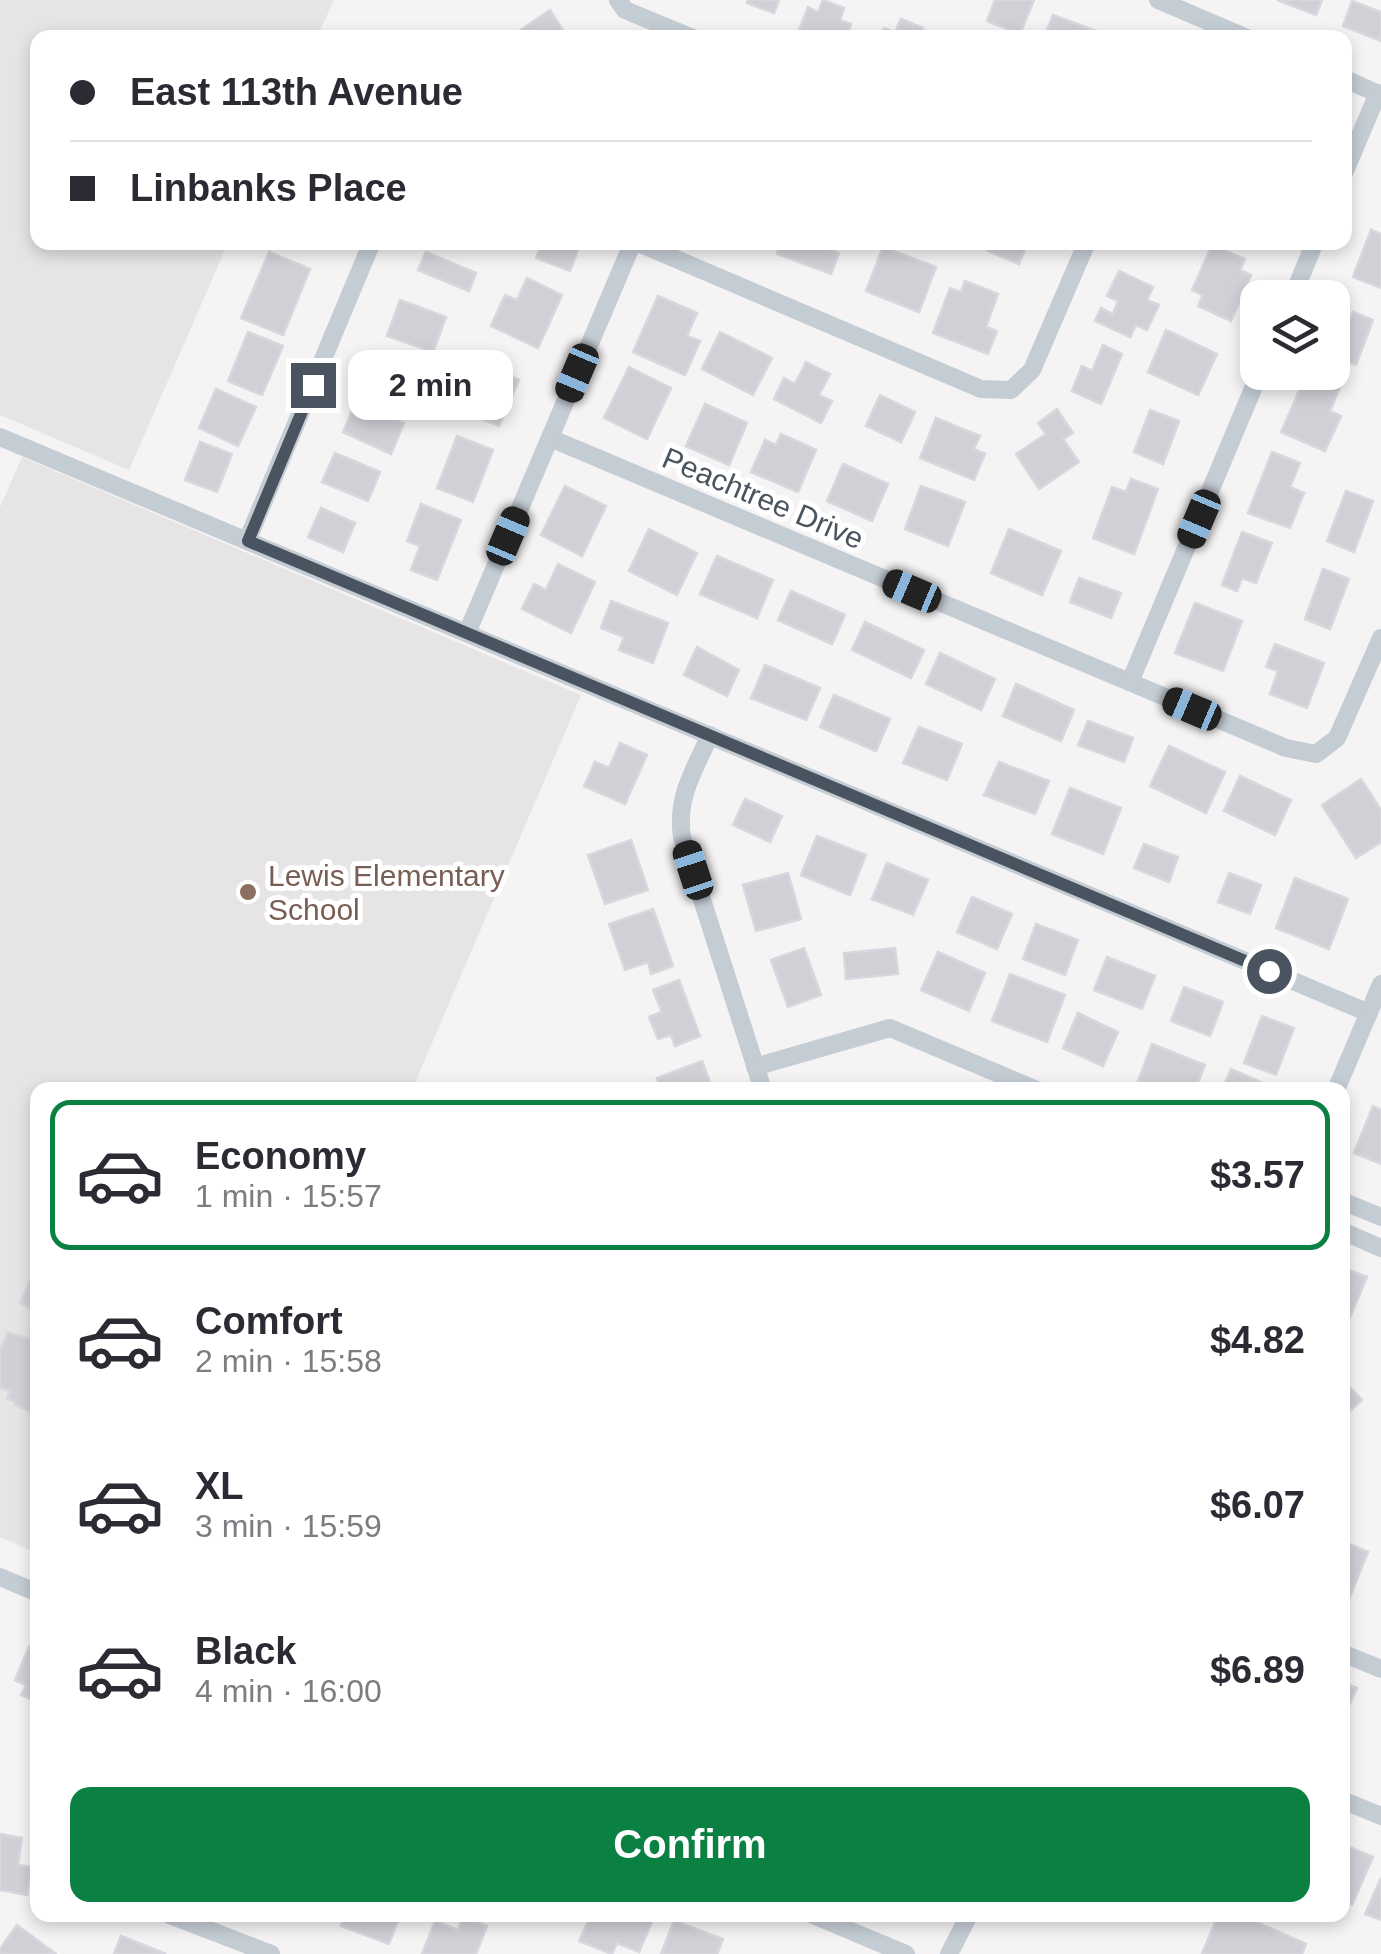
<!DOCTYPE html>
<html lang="en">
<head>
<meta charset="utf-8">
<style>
	:root { --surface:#fff; --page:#f7f7f7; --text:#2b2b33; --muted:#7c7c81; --line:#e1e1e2; --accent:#0b8043 }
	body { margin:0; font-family:Arial,sans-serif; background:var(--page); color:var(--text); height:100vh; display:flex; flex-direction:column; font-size:38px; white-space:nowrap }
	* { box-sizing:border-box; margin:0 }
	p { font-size:32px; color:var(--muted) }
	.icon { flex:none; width:55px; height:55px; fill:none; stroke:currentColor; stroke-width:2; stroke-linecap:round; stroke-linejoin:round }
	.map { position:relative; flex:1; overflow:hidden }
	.side { position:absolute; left:30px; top:1082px; width:1320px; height:840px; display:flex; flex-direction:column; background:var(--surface); border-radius:20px; box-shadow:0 5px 15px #0003 }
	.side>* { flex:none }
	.hud { position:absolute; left:30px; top:30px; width:1322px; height:220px; border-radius:20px; box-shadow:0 5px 15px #0003; display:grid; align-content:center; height:220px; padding:0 40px; background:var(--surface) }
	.tools { position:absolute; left:1240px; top:280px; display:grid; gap:20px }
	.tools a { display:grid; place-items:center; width:110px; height:110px; border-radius:20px; background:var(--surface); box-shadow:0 5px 15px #0003; font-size:50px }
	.end { position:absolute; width:45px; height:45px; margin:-22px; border:12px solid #4a5461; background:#fff; box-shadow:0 0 0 5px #fff }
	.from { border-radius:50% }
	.bubble { position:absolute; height:70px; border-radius:20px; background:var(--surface); box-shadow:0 5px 15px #0003; font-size:32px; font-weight:700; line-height:70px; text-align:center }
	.car { position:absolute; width:30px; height:60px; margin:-30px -15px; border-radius:12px; box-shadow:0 0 8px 2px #0007; background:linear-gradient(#222 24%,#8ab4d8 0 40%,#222 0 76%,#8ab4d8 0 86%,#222 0) }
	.hud b { display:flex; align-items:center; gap:35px; height:95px; font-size:38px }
	.hud b+b { border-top:2px solid var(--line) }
	.hud i { width:25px; height:25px; background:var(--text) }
	ul { padding:18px 0 0; list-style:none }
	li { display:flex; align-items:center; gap:30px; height:150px; margin:0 20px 15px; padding:0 20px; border:5px solid transparent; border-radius:20px }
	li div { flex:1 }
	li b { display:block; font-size:38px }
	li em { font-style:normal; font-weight:700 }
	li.current { border-color:var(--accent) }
	li>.icon { width:90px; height:90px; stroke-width:1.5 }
	.action { display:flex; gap:20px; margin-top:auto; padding:20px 40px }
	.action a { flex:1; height:115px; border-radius:20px; background:var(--accent); color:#fff; font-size:40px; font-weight:700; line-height:115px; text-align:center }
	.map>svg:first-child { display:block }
</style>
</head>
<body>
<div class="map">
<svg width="1381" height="1954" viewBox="0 0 1381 1954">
	<rect width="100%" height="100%" fill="#f5f3f3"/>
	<g fill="#e6e4e5">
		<polygon points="0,0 334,0 317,37 38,38 38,242 228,243 129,470 0,415"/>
		<polygon points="22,457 581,695 412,1090 38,1090 37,1553 0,1537 0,507"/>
	</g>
	<g fill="#cfd1d7" stroke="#d7d8de" stroke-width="2.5">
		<polygon points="748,0 779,0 774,13 747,3"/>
		<polygon points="823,0 844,8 840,20 851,24 846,38 818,38 799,30 808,7 818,12"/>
		<polygon points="995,0 1034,0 1020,34 987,21"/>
		<polygon points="1277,0 1322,0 1316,15"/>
		<polygon points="1352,1 1381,12 1381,41 1343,26"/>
		<polygon points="550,10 568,38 513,38 512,36"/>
		<polygon points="1053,15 1101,33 1099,38 1044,38"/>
		<polygon points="901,19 923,28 919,38 880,38 884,28 895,32"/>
		<polygon points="1371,230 1381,234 1381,288 1353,277"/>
		<polygon points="534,242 581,242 570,271 536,258 541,245"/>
		<polygon points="781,242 831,242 828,249 839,253 831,274 777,254"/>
		<polygon points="991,242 1028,242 1019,264 988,251"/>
		<polygon points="1212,245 1245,259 1240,270 1251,275 1231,321 1198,306 1203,295 1192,290"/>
		<polygon points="883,247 936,267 919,312 866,291"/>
		<polygon points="269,252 310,269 283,335 241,318"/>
		<polygon points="426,252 476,273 469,291 418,270"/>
		<polygon points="1119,271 1153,287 1147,300 1159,305 1147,330 1136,325 1130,337 1095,321 1101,308 1113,314 1118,301 1107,296"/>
		<polygon points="527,278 562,295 538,348 491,326 505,295 517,300"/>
		<polygon points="965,281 998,294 986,327 997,331 988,354 933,333 950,288 961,292"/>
		<polygon points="658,296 697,313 687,336 700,341 685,375 633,352"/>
		<polygon points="400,300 446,317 433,352 387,336"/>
		<polygon points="1353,312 1373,320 1356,365 1332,356 1334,331 1344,335"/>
		<polygon points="1166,330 1217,354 1198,395 1148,372"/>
		<polygon points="248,332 283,346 262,395 228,381"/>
		<polygon points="720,332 772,358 753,395 702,369"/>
		<polygon points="1103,345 1122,354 1101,404 1072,391 1082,366 1092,371"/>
		<polygon points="373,351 422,370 411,395 363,376"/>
		<polygon points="806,362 830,374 819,395 832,401 821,423 774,399 784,378 795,384"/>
		<polygon points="483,364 519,380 499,426 464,411"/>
		<polygon points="629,367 671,388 647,439 604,418"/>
		<polygon points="1307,373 1340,387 1330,411 1341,416 1325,451 1281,432"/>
		<polygon points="216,389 256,407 238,446 199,428"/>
		<polygon points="880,395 915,412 901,442 866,426"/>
		<polygon points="356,402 404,423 391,454 343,432"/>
		<polygon points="705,404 747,423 729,465 686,446"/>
		<polygon points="1057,409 1073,433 1063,439 1079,462 1039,489 1016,454 1046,434 1038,423"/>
		<polygon points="1150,410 1179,421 1163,464 1134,452"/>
		<polygon points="936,418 980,436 974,449 985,454 974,480 920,458"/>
		<polygon points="781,434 816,450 798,492 751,472 765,440 776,445"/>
		<polygon points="457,436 493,450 473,502 437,488"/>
		<polygon points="200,442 232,454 217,492 185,480"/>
		<polygon points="1272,452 1300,463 1290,487 1304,493 1290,528 1248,513"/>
		<polygon points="335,453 380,472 368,501 322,482"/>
		<polygon points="843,464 888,484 872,521 827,501"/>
		<polygon points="1131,479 1158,489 1134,554 1093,538 1112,487 1126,492"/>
		<polygon points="565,486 606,506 582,556 541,535"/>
		<polygon points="921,486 965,502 948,546 905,529"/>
		<polygon points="1346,491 1373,501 1354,552 1327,541"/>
		<polygon points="421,504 461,520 437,580 411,570 420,546 407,541"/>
		<polygon points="321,508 355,523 343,552 308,537"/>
		<polygon points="649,529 697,553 677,595 629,571"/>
		<polygon points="1009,529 1061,551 1042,595 991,573"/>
		<polygon points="1242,532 1272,543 1256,583 1242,578 1237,591 1222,585"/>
		<polygon points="717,556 773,580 757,618 700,594"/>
		<polygon points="558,564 595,582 571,633 522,609 534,584 546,590"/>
		<polygon points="1323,569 1349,579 1330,629 1305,619"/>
		<polygon points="1079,578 1121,593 1111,618 1070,602"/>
		<polygon points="791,591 845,615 832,644 778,620"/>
		<polygon points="611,601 668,623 653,663 619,650 624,637 601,628"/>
		<polygon points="1195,603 1242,621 1223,671 1175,653"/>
		<polygon points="865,622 924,650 911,678 852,650"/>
		<polygon points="1275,644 1324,663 1307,708 1270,694 1278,671 1266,667"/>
		<polygon points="697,647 739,670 727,696 684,675"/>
		<polygon points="940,653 995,679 981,710 926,684"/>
		<polygon points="765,665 820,688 806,720 751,698"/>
		<polygon points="1016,684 1074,710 1061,741 1003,716"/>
		<polygon points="834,695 890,719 876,751 820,727"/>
		<polygon points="1088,721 1133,738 1124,762 1078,745"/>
		<polygon points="919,727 962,744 947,780 903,763"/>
		<polygon points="620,743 647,755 625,804 584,786 595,762 609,768"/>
		<polygon points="1169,746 1225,772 1206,813 1150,786"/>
		<polygon points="999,762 1049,781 1035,814 984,795"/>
		<polygon points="1240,776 1291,800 1275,835 1224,811"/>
		<polygon points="1361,779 1381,810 1381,842 1356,858 1322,805"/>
		<polygon points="1070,788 1121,808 1103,854 1052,834"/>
		<polygon points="745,799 782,816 770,842 733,825"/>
		<polygon points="817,836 866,855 850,895 801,875"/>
		<polygon points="631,840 648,890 605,904 588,855"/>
		<polygon points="1144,844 1178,857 1169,882 1134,868"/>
		<polygon points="887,863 928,880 913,915 872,899"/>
		<polygon points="788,873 801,919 756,931 743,885"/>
		<polygon points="1229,873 1261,885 1250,914 1218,902"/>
		<polygon points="1295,878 1348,899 1329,949 1276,928"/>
		<polygon points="972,897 1012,914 997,949 957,932"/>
		<polygon points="653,909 673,966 651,974 648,962 625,970 609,924"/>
		<polygon points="1036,924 1078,940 1065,975 1023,959"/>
		<polygon points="804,948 821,995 788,1007 771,960"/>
		<polygon points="895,948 898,974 846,979 844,953"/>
		<polygon points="938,952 985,973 969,1011 921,990"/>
		<polygon points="1107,957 1155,976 1142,1009 1094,990"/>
		<polygon points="1010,974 1065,995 1047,1042 992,1021"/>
		<polygon points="679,980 700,1036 675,1046 671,1035 658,1039 649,1017 662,1012 653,990"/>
		<polygon points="1184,987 1223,1002 1210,1036 1171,1021"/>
		<polygon points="1078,1013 1118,1032 1103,1066 1063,1048"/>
		<polygon points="1262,1016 1294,1028 1276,1075 1244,1063"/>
		<polygon points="1152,1044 1205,1065 1195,1090 1160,1090 1138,1081"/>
		<polygon points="702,1061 713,1090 661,1090 657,1078"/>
		<polygon points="1231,1069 1267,1085 1265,1090 1222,1090"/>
		<polygon points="1373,1106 1381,1110 1381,1164 1354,1153"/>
		<polygon points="38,1262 38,1313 20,1303"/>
		<polygon points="1342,1267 1367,1277 1342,1336"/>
		<polygon points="36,1318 38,1402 33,1413 15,1405 16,1402 7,1398 10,1391 0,1387 0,1351 8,1332 32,1340 34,1335 30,1333"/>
		<polygon points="1342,1379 1362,1400 1342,1418"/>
		<polygon points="1342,1541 1368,1552 1347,1604 1342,1602"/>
		<polygon points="29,1647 38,1651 38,1702 21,1695 26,1685 15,1680"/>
		<polygon points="1342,1682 1357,1688 1342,1721"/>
		<polygon points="0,1834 22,1838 18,1865 31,1867 27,1895 0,1890"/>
		<polygon points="1342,1844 1373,1857 1352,1905 1342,1901"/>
		<polygon points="1381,1878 1381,1920 1365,1914"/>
		<polygon points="345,1915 400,1915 389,1944 341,1926"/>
		<polygon points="591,1915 629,1917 655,1915 639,1952 617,1943 612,1954 579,1941"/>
		<polygon points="1218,1915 1241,1915 1306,1944 1302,1954 1202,1954"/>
		<polygon points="463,1917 487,1926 476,1954 422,1954 435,1921 458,1930"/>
		<polygon points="674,1921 723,1939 717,1954 661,1954"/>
		<polygon points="17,1925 56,1954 0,1954 0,1949"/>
		<polygon points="121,1936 166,1954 114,1954"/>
	</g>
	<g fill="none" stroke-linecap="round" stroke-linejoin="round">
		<g stroke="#c4ccd4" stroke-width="18">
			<polyline points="618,0 625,10 693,38"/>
			<polyline points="1158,0 1247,38"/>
			<polyline points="1345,79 1381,95"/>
			<polyline points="1345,171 1378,93"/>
			<polyline points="636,242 981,389 1011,390 1032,370 1087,242"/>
			<polyline points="1292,298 1315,242"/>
			<polyline points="0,437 1369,1013"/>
			<polyline points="550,438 1286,748 1316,754 1337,738 1381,638"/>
			<polyline points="247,541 372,242"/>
			<polyline points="467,633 633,242"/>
			<polyline points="1130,682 1260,372"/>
			<path d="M710 735C694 771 676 797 682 837L763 1090"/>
			<polyline points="755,1067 890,1028 1037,1090"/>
			<polyline points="1336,1090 1381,984"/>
			<polyline points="1342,1201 1381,1217"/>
			<polyline points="1342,1231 1381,1248"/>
			<polyline points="0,1577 38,1593"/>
			<polyline points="1342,1653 1381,1669"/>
			<polyline points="1342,1800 1381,1816"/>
			<polyline points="170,1915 271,1954"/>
			<polyline points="813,1915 906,1954"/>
			<polyline points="949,1954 969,1915"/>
		</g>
	</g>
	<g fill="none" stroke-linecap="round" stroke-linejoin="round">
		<polyline stroke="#4a5461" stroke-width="12" points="313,385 248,541 1269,971"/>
	</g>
	<circle fill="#8d6e63" stroke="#fff" stroke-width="4" cx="248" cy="892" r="10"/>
	<g text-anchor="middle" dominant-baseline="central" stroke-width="10" stroke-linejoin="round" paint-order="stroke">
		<g font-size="30" fill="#4a5461" stroke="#fff">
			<text transform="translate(763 498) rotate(23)">Peachtree Drive</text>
		</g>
		<g font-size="30" fill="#785e54" stroke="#fff" text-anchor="start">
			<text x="268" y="875">Lewis Elementary<tspan x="268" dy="34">School</tspan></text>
		</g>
	</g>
</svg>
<div class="tools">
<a><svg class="icon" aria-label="layers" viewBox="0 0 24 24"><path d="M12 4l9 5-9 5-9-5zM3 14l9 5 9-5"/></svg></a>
</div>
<i class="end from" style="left:1269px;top:971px"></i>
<i class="end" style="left:313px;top:385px"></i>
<div class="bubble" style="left:348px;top:350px;width:165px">2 min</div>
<i class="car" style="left:577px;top:373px;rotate:203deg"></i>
<i class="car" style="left:1199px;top:519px;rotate:203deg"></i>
<i class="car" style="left:508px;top:536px;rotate:23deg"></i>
<i class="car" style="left:912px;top:591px;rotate:293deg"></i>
<i class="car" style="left:1192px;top:709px;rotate:293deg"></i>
<i class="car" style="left:693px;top:870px;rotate:342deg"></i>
<div class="hud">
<b><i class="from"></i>East 113th Avenue</b>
<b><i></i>Linbanks Place</b>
</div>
<section class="side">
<ul>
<li class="current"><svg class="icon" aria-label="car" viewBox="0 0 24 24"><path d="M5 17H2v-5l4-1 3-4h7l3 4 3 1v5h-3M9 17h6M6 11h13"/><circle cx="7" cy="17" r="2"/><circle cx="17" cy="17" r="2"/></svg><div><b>Economy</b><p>1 min · 15:57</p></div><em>$3.57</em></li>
<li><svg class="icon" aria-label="car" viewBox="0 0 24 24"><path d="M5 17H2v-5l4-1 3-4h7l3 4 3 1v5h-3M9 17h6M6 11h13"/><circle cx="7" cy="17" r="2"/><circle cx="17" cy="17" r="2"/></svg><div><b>Comfort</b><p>2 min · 15:58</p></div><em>$4.82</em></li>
<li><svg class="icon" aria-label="car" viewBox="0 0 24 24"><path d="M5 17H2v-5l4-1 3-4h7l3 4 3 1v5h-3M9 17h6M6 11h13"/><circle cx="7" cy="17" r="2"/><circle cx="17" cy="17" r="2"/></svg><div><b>XL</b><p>3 min · 15:59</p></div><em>$6.07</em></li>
<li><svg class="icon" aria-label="car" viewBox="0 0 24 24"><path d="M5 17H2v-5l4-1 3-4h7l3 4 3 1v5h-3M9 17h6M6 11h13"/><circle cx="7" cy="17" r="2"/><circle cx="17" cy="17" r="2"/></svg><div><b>Black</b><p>4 min · 16:00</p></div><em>$6.89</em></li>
</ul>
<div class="action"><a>Confirm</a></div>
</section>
</div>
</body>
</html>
